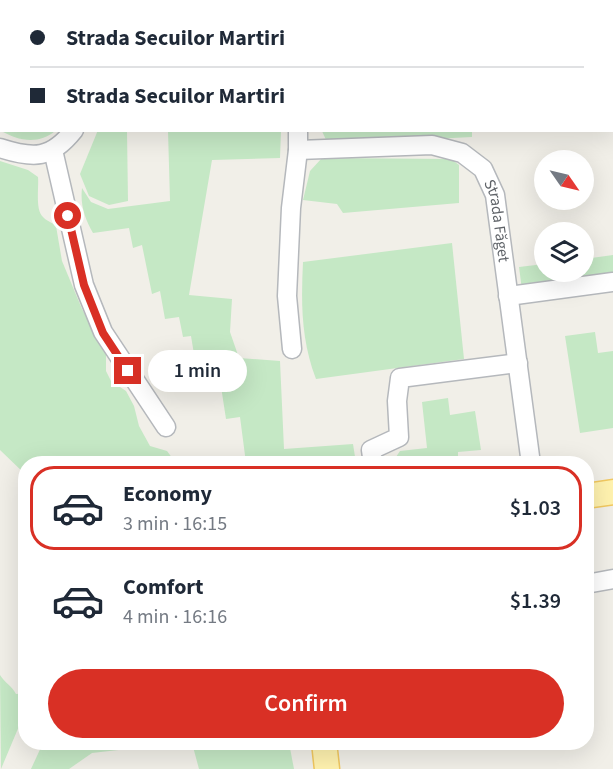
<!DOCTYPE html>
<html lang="en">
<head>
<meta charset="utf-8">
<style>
	:root { --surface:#fff; --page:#f2f2f3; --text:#1f2937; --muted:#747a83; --line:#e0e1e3; --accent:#d93025 }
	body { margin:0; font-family:"Source Sans 3",sans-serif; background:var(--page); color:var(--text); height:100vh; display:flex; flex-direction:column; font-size:22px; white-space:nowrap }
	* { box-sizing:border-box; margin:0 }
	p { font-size:20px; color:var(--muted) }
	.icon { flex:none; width:33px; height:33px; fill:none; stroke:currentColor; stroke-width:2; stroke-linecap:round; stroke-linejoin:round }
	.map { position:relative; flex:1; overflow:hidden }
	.drawer { position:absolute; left:18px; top:456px; width:576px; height:294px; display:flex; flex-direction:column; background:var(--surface); border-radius:24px; box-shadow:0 6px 24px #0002 }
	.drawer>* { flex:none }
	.hud { position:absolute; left:0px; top:0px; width:614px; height:132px; box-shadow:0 6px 24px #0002; display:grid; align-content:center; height:132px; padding:0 30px; background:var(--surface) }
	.needle { width:39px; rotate:124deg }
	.controls { position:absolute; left:534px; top:150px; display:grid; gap:12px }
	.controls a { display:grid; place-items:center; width:60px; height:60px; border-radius:50%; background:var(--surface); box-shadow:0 6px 24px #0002; font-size:30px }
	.end { position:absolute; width:27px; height:27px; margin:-14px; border:8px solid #d93025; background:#fff; box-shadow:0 0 0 3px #fff }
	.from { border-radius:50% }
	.bubble { position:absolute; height:42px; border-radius:21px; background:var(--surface); box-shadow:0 6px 24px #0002; font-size:20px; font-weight:600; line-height:42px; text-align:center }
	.hud b { display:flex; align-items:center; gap:21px; height:57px; font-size:22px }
	.hud b+b { border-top:2px solid var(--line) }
	.hud i { width:15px; height:15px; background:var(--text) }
	ul { padding:10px 0 0; list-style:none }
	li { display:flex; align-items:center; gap:18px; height:84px; margin:0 12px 9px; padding:0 18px; border:3px solid transparent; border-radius:24px }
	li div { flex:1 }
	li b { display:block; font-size:22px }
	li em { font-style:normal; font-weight:600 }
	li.on { border-color:var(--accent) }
	li>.icon { width:54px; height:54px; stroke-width:1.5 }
	.cta { display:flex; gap:12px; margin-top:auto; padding:12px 30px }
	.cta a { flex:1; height:69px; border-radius:36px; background:var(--accent); color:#fff; font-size:24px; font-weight:600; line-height:69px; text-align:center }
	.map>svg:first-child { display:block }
</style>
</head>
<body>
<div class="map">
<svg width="613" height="769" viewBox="0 0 613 769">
	<rect width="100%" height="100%" fill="#f1efe8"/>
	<g fill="#c5e8c5">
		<path d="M1 8 2 130 55 131C39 145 17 141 0 130Z"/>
		<polygon points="98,130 127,131 128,201 109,205 89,196 80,174"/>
		<polygon points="472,130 472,137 333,144 326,140 322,131"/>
		<path d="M142 131H281L280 158 212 160 189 295 232 299 230 332 239 358 280 361 284 449 353 444 356 463H246L240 417 226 419 220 380 213 382 209 362 196 366 191 336 183 337 179 317 165 319 160 291 152 294 142 245 133 248 129 228 93 233C85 219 80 205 82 188L91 202 108 209 170 201 168 131Z"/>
		<polygon points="322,158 451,159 459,165 459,203 343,213 337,204 303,200 310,171"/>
		<path d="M0 161 28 170 38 177C39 187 35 210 43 217 46 221 52 222 56 226L62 261 82 309 106 354V371L111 381 126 391 134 406 139 426 150 446 167 451 176 463 26 464 25 474 0 450Z"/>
		<path d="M452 243 464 359 316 379C301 340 301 303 303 262Z"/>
		<polygon points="613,255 613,287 522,290 519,267 544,264 544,272 584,272 584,259"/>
		<polygon points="595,332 598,353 613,351 613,428 580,433 565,336"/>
		<polygon points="448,398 450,415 475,411 481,450 458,452 458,458 426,463 392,463 400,451 427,448 422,402"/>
		<path d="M0 675C5 683 12 686 16 694L26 693 25 712 1 769Z"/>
		<polygon points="43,743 43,742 180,743 92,753 69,769 31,769"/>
		<polygon points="192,743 289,743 294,769 199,769"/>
	</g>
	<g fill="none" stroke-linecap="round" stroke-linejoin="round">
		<defs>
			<g id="minor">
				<polyline points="53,0 54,2"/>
				<polyline points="297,0 297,2"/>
				<polyline points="481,0 481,2"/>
				<path d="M0 148C34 159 51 159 74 130"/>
				<polyline points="53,150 84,285 103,332 166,427"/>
				<path id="s1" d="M298 150 432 145 462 153 483 169 495 195 531 464"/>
				<polyline points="508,296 613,282"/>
				<polyline points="292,349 287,296 291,208 298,150 298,130"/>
				<polyline points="373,464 371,450 399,437 397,401 400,378 518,363"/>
				<polyline points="586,584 613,579"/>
			</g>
			<g id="major">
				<polyline points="586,496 613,492"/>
				<polyline points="324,742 327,769"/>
			</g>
		</defs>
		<use href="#minor" stroke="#b5b8bc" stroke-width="21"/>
		<use href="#major" stroke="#f2c960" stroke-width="27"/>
		<use href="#minor" stroke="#fff" stroke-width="18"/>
		<use href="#major" stroke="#fff2af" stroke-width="24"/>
	</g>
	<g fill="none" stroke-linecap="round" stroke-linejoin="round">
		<polyline stroke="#d93025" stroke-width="8" points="68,216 84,285 103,333 128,371"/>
	</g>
	<g text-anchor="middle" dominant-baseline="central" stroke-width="4.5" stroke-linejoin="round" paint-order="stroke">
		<g font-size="16" fill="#5f6368" stroke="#fff">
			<text stroke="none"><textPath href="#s1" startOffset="246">Strada Făget</textPath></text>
		</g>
	</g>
</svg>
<div class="controls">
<a><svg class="needle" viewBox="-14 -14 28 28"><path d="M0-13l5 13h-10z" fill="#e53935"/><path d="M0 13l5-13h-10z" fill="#747a83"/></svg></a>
<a><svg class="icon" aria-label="layers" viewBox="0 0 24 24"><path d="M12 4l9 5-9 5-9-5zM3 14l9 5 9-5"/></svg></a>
</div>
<i class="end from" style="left:68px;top:216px"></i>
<i class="end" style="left:128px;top:371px"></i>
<div class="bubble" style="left:148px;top:350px;width:99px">1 min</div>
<div class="hud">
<b><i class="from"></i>Strada Secuilor Martiri</b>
<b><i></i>Strada Secuilor Martiri</b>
</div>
<section class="drawer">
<ul>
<li class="on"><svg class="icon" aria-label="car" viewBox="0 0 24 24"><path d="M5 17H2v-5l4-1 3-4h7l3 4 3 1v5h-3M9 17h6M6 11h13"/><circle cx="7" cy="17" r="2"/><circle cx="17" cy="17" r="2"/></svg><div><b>Economy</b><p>3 min · 16:15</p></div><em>$1.03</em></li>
<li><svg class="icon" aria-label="car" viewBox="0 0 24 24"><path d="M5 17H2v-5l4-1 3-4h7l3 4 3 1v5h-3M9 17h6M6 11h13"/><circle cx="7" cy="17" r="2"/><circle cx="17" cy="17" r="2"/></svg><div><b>Comfort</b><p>4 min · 16:16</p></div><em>$1.39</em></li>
</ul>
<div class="cta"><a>Confirm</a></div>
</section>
</div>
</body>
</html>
